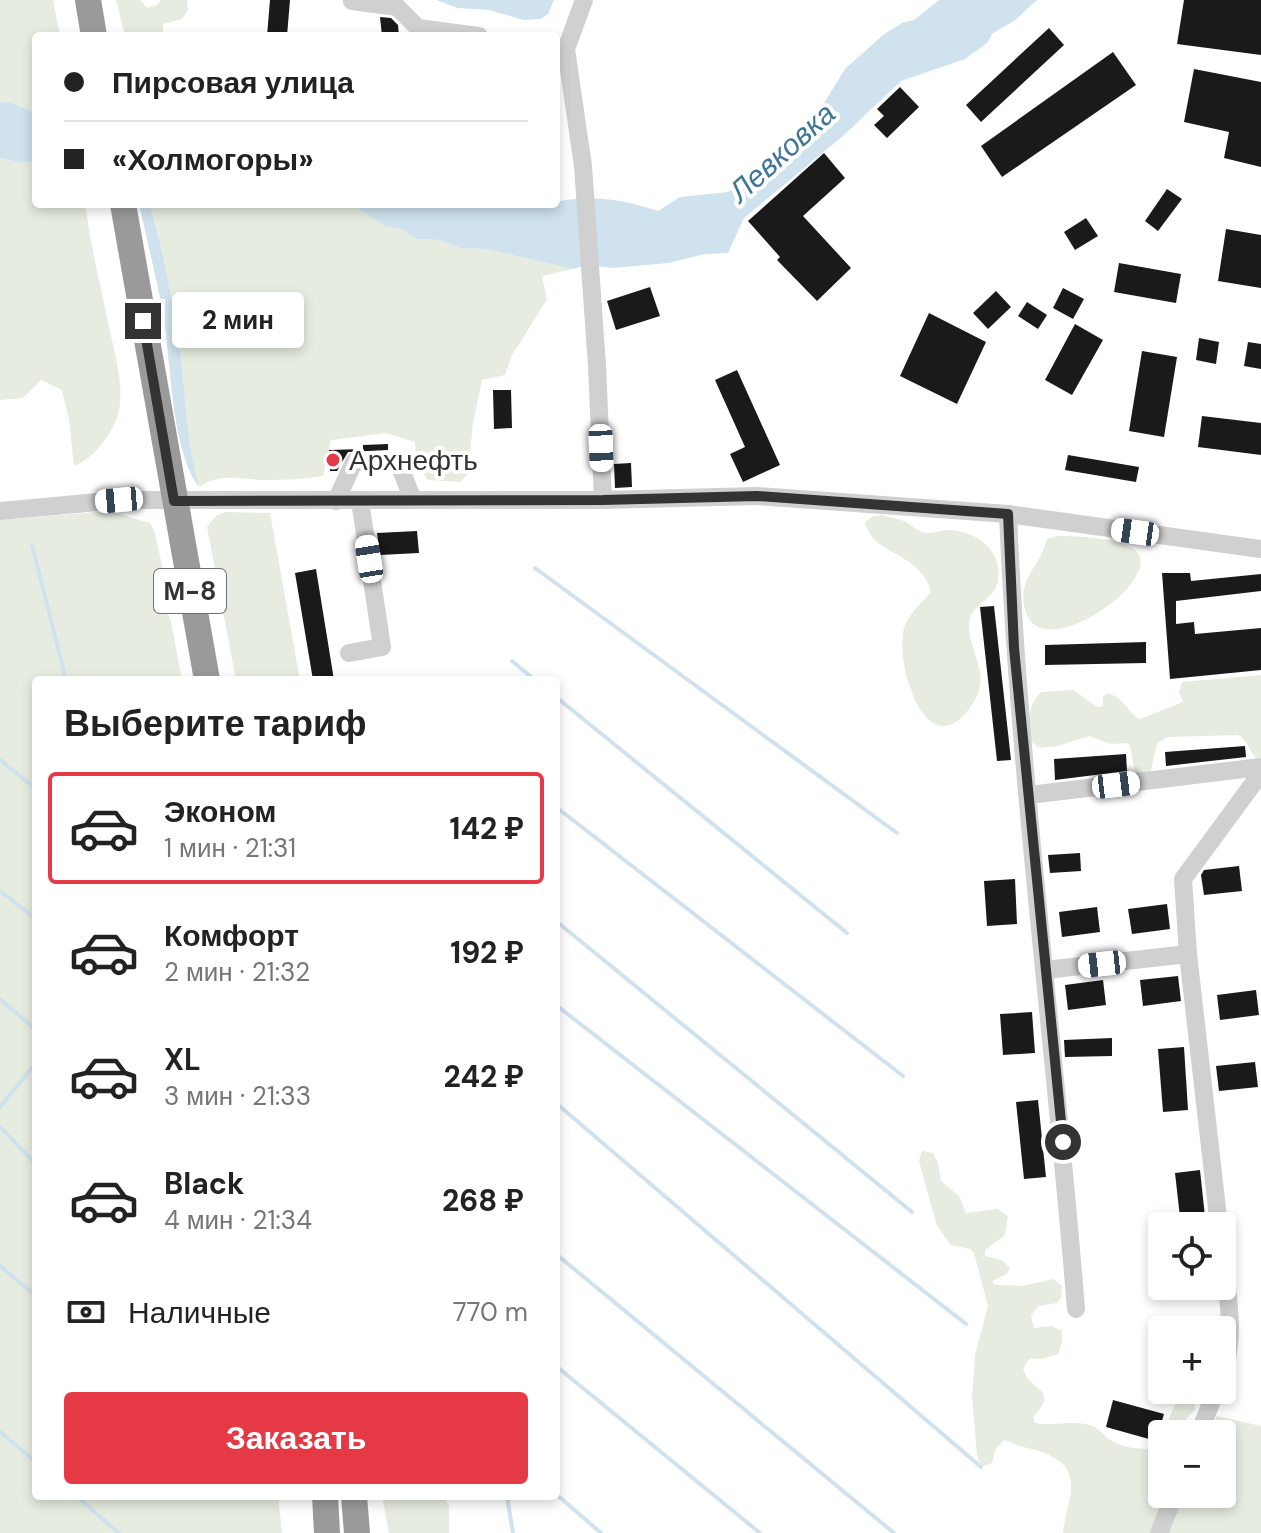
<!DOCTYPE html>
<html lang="ru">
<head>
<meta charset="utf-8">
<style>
	:root { --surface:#fff; --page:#f6f6f6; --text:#222; --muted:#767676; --line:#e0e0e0; --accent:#e63946 }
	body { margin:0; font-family:"DM Sans",sans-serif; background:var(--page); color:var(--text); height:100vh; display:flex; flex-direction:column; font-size:30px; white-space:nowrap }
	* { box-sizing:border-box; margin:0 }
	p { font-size:26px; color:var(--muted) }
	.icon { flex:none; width:44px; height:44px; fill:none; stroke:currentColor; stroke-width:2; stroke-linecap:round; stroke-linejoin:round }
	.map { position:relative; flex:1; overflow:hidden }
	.details { position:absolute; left:32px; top:676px; width:528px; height:824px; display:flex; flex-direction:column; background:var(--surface); border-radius:8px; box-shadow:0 4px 12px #0003 }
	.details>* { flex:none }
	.banner { position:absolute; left:32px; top:32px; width:528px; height:176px; border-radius:8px; box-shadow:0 4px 12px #0003; display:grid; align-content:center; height:176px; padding:0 32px; background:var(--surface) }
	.controls { position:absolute; left:1148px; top:1212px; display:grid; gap:16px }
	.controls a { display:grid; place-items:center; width:88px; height:88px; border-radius:8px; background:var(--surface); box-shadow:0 4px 12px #0003; font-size:40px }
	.end { position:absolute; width:36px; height:36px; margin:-18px; border:10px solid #333; background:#fff; box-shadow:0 0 0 4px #fff }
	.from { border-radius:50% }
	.bubble { position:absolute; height:56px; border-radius:8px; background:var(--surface); box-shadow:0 4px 12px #0003; font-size:26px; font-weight:700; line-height:56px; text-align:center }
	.car { position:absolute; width:24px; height:48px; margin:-24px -12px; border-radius:10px; box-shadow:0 0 6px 2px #0007; background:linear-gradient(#fff 24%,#345 0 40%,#fff 0 76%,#345 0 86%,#fff 0) }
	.banner b { display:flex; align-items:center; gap:28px; height:76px; font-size:30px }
	.banner b+b { border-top:2px solid var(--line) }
	.banner i { width:20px; height:20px; background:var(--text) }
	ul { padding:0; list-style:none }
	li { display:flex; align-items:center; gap:24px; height:112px; margin:0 16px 12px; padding:0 16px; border:4px solid transparent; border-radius:8px }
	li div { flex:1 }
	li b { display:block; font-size:30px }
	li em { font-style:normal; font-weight:700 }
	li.selected { border-color:var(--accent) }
	li>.icon { width:72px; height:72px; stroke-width:1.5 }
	h2 { padding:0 32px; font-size:36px; line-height:96px }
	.pay { display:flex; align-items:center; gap:20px; height:88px; padding:0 32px; font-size:30px }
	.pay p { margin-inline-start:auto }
	.cta { display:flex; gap:16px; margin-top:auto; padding:16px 32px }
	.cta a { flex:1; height:92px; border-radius:8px; background:var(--accent); color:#fff; font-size:32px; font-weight:700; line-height:92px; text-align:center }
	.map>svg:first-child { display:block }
</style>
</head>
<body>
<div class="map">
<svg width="1261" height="1533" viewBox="0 0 1261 1533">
	<rect width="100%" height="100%" fill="#fff"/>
	<g fill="#e6ecdf">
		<polygon points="0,0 53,0 60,36 36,36 36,113 12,103 0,102"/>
		<polygon points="116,0 140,0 147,8 157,5 161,0 187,0 188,10 182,19 163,24 163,36 125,36"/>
		<path d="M0 158 22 163 36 161V204H85C91 247 101 289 110 331 115 355 124 386 119 410 114 432 95 458 74 466L69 420 62 390 41 380 23 398 0 400Z"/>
		<path d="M150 204H351L386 227 401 229 417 239 440 240 460 248 486 249 573 269 542 276 547 299 511 357 505 375 482 380 473 423 468 474 460 482 428 480 417 464 415 442 386 433 331 440 323 476C304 479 285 480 266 480 242 480 221 472 199 487 187 444 186 401 181 357 174 305 164 255 150 204Z"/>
		<polygon points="109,511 150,523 155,533 169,598 165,605 171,622 182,680 36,680 36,1496 278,1496 282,1533 0,1533 0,520"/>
		<polygon points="225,512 270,513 300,680 236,680 207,527 216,516"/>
		<path d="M883 515C890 518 900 519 906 522 912 525 915 530 922 532 932 535 941 529 952 530 978 533 1003 551 998 581 994 602 970 603 969 624 967 645 986 668 979 690 977 698 969 710 963 716 922 758 893 655 905 626 910 612 922 603 931 592 921 551 873 557 865 522L873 516Z"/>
		<path d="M1057 536C1076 536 1121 538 1135 550 1168 577 1045 666 1026 613 1015 578 1041 567 1047 539Z"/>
		<path d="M1261 675V759H1257C1250 752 1248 740 1238 735L1168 737 1157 743 1150 775H1138C1130 766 1135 753 1128 743L1111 744 1089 736 1058 746 1040 748 1030 741C1029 722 1027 706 1041 692L1073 690 1097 707 1103 706V696L1108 693C1128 700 1124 711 1140 719L1183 702 1179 692 1182 682Z"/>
		<path d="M922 1151 933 1153 938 1163 941 1181 959 1196 966 1213 997 1209 1008 1216 1005 1235 985 1250V1256L1002 1260 1010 1268 1007 1274 992 1281 995 1285 1023 1286 1053 1279 1062 1286 1061 1298 1057 1303 1038 1306 1031 1316 1034 1328 1051 1326 1062 1331V1343L1058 1354 1041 1359 1030 1358 1023 1368C1029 1393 1061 1387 1033 1417L1035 1423C1052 1427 1073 1419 1092 1426 1100 1429 1105 1437 1112 1441 1122 1448 1152 1452 1162 1446V1494H1165L1150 1533H1063C1064 1518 1073 1495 1071 1482 1069 1458 1040 1450 1022 1447 1015 1445 1011 1441 1004 1440L995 1450 992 1463 981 1467 977 1455 972 1397 975 1355 988 1306 974 1253 970 1249 951 1245 937 1226 919 1161Z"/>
		<polygon points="1189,1396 1194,1398 1195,1410 1182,1423 1180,1434 1168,1434 1169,1418 1178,1399"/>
		<polygon points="1217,1416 1261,1426 1261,1533 1165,1533 1183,1494 1222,1494 1222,1434 1209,1434"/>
		<polygon points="382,1496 444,1496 449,1506 449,1533 389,1533"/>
	</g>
	<g fill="#cfe2ee">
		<polygon points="436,0 554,0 548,14 541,19 524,20 489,10 458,8"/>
		<path d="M939 0H1037L1014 21 993 33 987 43 965 59 901 81 843 136 744 218 728 253 705 254 668 263 613 268 587 265 573 269 486 249 460 248 440 240 417 239 401 229 386 227 351 204 527 206 556 204V202C592 194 624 200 658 211L680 197 728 192 747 178 824 103 845 69 883 35 902 23 914 20Z"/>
		<polygon points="0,102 12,103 36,113 36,161 22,163 0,158"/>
		<path d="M139 204H150C164 255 174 305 181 357 186 401 187 444 199 487 171 450 171 360 163 313 156 276 147 240 139 204Z"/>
	</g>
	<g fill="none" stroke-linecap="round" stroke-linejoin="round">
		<g stroke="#cfe2ee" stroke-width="4">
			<polyline points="32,545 66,680"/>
			<polyline points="535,568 897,833"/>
			<polyline points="512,661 535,680"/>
			<polyline points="556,697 847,933"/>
			<polyline points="0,760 36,789"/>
			<polyline points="556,807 903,1076"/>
			<polyline points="0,891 36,919"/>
			<polyline points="556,921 912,1212"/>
			<polyline points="0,999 36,1030"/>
			<polyline points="556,1005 966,1324"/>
			<polyline points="556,1103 981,1467"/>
			<polyline points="0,1107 36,1063"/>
			<polyline points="0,1127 36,1164"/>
			<polyline points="556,1254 894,1533"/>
			<polyline points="0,1266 36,1296"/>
			<polyline points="556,1366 760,1533"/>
			<polyline points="0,1432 36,1462"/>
			<polyline points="556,1494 601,1533"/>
			<polyline points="76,1496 119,1533"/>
			<polyline points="507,1496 513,1533"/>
		</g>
	</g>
	<g fill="#1a1a1a">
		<polygon points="270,0 290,0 287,36 267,36"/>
		<polygon points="1184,0 1261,0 1261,55 1177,44"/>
		<polygon points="380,17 391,18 398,25 399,36 382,36"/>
		<polygon points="1049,28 1064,45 981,122 966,105"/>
		<polygon points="1113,52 1136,85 1002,177 981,146"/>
		<polygon points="1194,69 1261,82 1261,167 1224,158 1229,132 1184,122"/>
		<polygon points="900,87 919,107 887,138 874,125 884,116 877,109"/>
		<polygon points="824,153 845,178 803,216 851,268 817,301 777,260 780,257 748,221"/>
		<polygon points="1167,189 1182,199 1158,231 1145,221"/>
		<polygon points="1086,218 1098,236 1075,250 1064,232"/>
		<polygon points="1226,229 1261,235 1261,288 1218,281"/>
		<polygon points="1119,263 1181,274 1176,303 1114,292"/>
		<polygon points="650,287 660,316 616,330 607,301"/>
		<polygon points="1063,288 1084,299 1073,319 1053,308"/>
		<polygon points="996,291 1011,307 988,329 973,313"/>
		<polygon points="1027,302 1047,315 1038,329 1018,316"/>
		<polygon points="929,313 986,342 957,404 900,376"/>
		<polygon points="1075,324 1103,340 1072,395 1045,380"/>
		<polygon points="1199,338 1219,342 1216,364 1196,360"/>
		<polygon points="1248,342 1261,344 1261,369 1244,366"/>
		<polygon points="1142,351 1177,357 1164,437 1129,431"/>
		<polygon points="737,370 780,465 743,482 730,454 745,447 715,380"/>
		<polygon points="493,390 511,390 512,428 494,429"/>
		<polygon points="1202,416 1261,423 1261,455 1198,447"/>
		<polygon points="388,444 388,450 348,452 337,471 330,471 329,450 363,449 363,445"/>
		<polygon points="1068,455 1139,467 1136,482 1065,470"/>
		<polygon points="631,463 632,487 615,488 614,464"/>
		<polygon points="417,531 419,553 380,555 377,533"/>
		<polygon points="316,569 334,680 313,680 295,573"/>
		<polygon points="1162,573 1190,573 1191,581 1261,574 1261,591 1176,601 1176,624 1194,622 1195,634 1261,628 1261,670 1170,679"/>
		<polygon points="994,606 1011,760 997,761 980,607"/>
		<polygon points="1146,642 1146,663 1045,665 1045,645"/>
		<polygon points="1245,746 1246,757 1166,766 1165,752"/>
		<polygon points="1126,754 1127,771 1055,780 1054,759"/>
		<polygon points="1080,853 1081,871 1050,873 1048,855"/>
		<polygon points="1239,866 1242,891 1204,895 1201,875 1204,870"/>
		<polygon points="1015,879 1017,924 987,926 984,881"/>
		<polygon points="1167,904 1170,929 1132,934 1128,909"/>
		<polygon points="1097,907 1100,932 1062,937 1059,912"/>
		<polygon points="1178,976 1181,1001 1143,1006 1140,980"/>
		<polygon points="1103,980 1106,1005 1068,1010 1065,985"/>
		<polygon points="1256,990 1259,1015 1220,1020 1217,995"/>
		<polygon points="1032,1012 1035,1053 1003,1055 1000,1014"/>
		<polygon points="1112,1038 1112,1056 1065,1057 1064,1040"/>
		<polygon points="1184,1047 1188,1110 1163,1112 1158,1049"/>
		<polygon points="1255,1062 1258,1087 1219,1091 1216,1066"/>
		<polygon points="1038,1100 1046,1177 1024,1179 1016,1102"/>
		<polygon points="1200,1170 1206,1226 1181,1226 1175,1173"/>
		<polygon points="1113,1400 1164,1414 1156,1441 1106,1427"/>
	</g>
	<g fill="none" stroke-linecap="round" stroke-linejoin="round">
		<g stroke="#d0d0d0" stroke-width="18">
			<polyline points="584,0 566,49 583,166 597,366 603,500"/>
			<polyline points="352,1 397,7 418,28 479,36"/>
			<polyline points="336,501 354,462 398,462 413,500"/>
			<polyline points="0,511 119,500 603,500 757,496 1008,514 1261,549"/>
			<path d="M1008 514C1019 780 1055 1044 1076 1309"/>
			<polyline points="349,653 382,647 360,501"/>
			<polyline points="1029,795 1261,767"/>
			<polyline points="1188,954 1183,879 1261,773"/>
			<polyline points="1045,970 1188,954 1219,1226"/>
			<path d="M1222 1250C1227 1290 1237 1338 1222 1376"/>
			<polyline points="1199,1434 1216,1390"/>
			<polyline points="1159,1533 1175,1494"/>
		</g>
		<g stroke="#9a9a9a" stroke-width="26">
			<polyline points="88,0 94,36"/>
			<polyline points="123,204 207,680"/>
			<polyline points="325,1496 327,1533"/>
			<polyline points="354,1496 357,1533"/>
		</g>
	</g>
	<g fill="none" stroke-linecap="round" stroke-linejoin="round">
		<polyline stroke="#333" stroke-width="10" points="143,321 174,501 603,500 757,496 1008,514 1014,648 1063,1142"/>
	</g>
	<circle fill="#e63946" stroke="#fff" stroke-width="3" cx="333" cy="460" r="8"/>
	<g text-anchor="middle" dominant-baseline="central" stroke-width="8" stroke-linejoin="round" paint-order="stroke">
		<rect fill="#fff" stroke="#707070" stroke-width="2" x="154" y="569" width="72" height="44" rx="6"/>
		<g font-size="26" font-weight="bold" fill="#333">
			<text x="190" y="591">М-8</text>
		</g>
		<g font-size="28" fill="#333" stroke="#fff" text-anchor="start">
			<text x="349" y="460">Архнефть</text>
		</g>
		<g font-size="30" font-style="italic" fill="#3f7597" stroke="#fff">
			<text transform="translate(782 152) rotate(-42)">Левковка</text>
		</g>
	</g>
</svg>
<div class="controls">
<a><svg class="icon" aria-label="locate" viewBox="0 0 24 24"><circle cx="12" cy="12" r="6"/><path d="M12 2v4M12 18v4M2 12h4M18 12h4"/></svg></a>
<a>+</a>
<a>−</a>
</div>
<i class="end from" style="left:1063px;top:1142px"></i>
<i class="end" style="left:143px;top:321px"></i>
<div class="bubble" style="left:172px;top:292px;width:132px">2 мин</div>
<i class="car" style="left:601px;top:448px;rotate:178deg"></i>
<i class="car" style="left:119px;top:500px;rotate:265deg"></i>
<i class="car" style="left:1135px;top:532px;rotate:278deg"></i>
<i class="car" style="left:369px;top:559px;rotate:351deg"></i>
<i class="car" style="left:1116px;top:785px;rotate:83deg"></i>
<i class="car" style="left:1102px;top:964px;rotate:264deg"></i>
<div class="banner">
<b><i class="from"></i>Пирсовая улица</b>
<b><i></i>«Холмогоры»</b>
</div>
<section class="details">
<h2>Выберите тариф</h2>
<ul>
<li class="selected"><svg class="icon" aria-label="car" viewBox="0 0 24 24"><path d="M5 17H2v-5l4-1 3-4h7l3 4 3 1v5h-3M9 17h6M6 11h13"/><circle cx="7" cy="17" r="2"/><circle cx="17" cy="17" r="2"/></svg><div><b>Эконом</b><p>1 мин · 21:31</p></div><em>142 ₽</em></li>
<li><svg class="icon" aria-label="car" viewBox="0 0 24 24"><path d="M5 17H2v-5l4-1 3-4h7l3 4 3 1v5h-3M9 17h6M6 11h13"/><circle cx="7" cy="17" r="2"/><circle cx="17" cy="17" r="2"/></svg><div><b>Комфорт</b><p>2 мин · 21:32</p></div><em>192 ₽</em></li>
<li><svg class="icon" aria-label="car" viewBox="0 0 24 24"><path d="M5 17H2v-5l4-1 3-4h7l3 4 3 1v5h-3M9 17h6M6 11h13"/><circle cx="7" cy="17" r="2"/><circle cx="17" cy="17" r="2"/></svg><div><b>XL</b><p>3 мин · 21:33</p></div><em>242 ₽</em></li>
<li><svg class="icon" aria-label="car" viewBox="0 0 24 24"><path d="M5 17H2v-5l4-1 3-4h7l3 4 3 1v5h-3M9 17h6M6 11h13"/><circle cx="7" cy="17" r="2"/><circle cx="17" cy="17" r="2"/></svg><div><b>Black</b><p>4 мин · 21:34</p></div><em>268 ₽</em></li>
</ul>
<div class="pay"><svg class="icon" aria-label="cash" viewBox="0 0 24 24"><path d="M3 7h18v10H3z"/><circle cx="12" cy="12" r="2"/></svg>Наличные<p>770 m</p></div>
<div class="cta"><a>Заказать</a></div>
</section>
</div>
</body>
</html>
